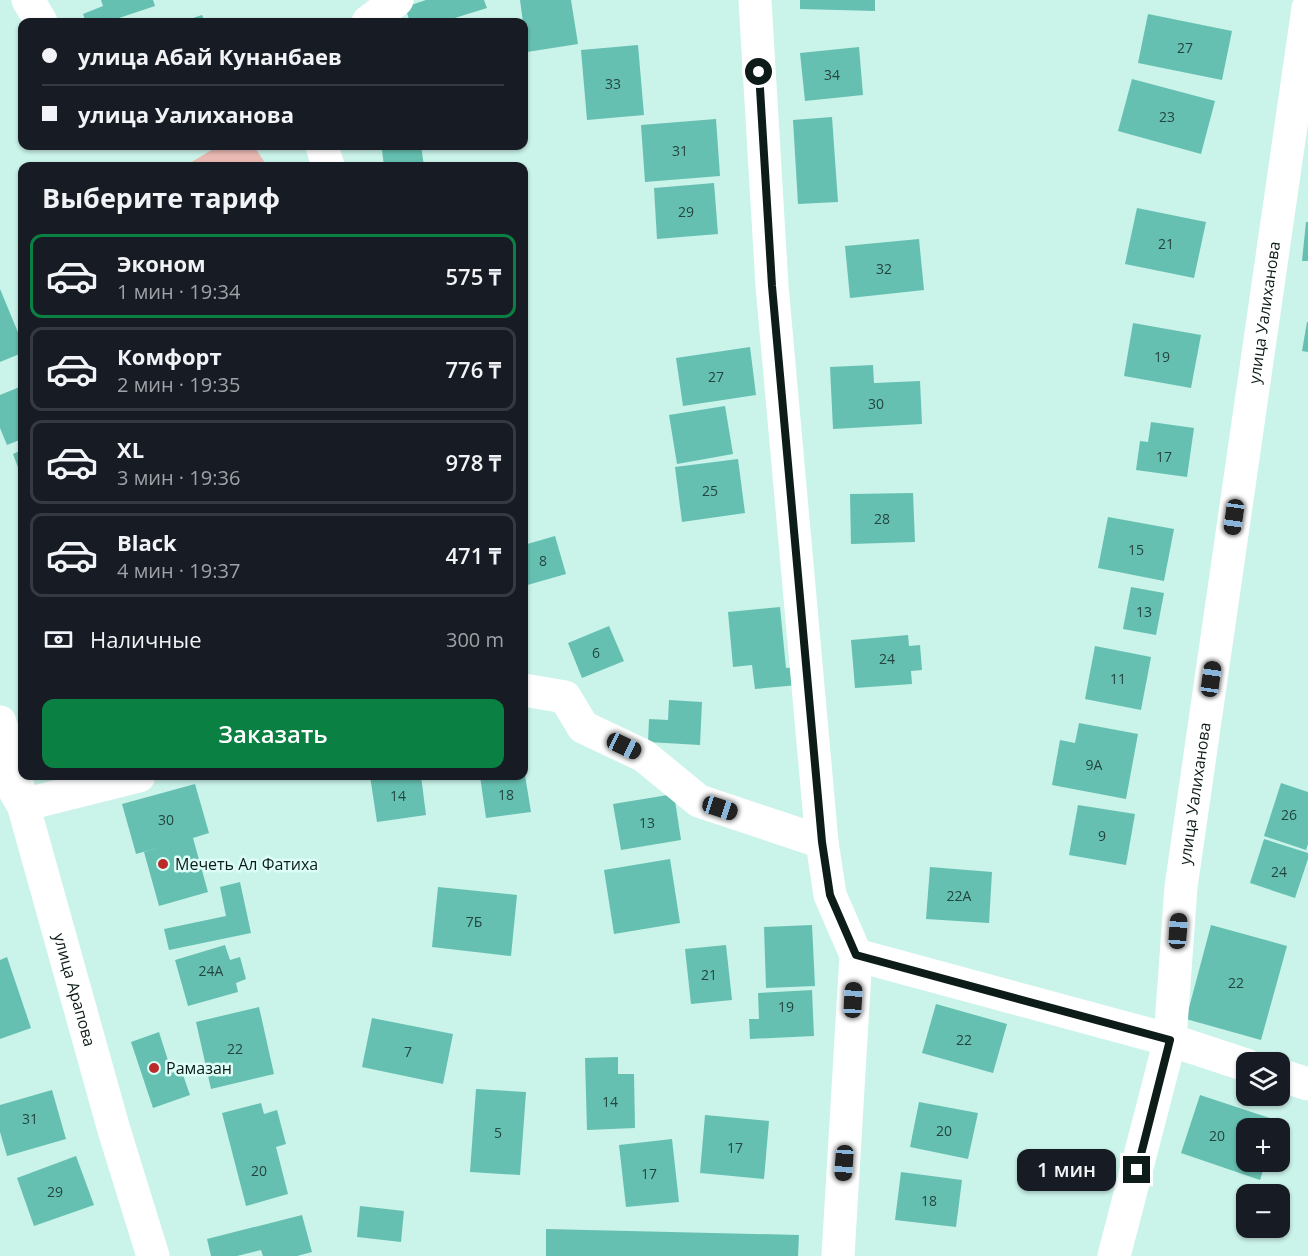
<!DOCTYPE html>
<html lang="ru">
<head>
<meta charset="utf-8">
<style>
	:root { --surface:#171b24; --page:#20242c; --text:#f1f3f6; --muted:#9ea1a6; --line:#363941; --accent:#0b8043 }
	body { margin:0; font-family:"Open Sans",sans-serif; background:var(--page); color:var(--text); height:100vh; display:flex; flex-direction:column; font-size:22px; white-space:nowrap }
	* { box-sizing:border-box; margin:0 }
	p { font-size:20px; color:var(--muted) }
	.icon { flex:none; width:33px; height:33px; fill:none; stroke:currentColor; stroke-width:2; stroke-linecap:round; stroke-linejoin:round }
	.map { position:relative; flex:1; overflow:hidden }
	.sheet { position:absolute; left:18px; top:162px; width:510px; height:618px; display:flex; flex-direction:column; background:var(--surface); border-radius:12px; box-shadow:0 2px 4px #0004 }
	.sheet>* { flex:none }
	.banner { position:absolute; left:18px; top:18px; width:510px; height:132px; border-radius:12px; box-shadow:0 2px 4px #0004; display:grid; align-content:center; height:132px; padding:0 24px; background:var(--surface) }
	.controls { position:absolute; left:1236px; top:1052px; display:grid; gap:12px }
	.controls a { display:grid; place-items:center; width:54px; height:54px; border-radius:12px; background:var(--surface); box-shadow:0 2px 4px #0004; font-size:30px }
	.end { position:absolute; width:27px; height:27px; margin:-14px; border:8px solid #0d1c19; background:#fff; box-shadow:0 0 0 3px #fff }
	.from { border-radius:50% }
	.bubble { position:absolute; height:42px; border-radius:12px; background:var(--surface); box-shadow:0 2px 4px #0004; font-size:20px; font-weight:600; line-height:42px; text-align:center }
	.car { position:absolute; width:18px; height:36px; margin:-18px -9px; border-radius:8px; box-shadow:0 0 4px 2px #0007; background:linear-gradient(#222 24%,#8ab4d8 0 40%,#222 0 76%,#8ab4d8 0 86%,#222 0) }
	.banner b { display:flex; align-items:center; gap:21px; height:57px; font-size:22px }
	.banner b+b { border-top:2px solid var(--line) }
	.banner i { width:15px; height:15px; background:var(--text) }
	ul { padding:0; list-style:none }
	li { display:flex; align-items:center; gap:18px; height:84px; margin:0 12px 9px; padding:0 12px; border:3px solid var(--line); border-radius:12px }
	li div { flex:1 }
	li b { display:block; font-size:22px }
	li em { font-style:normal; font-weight:600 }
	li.active { border-color:var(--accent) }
	li>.icon { width:54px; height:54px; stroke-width:1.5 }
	h2 { padding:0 24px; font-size:27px; line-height:72px }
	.pay { display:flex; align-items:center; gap:15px; height:66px; padding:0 24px; font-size:22px }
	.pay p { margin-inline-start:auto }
	.cta { display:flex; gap:12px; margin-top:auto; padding:12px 24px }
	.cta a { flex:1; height:69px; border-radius:12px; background:var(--accent); color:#fff; font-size:24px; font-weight:600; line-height:69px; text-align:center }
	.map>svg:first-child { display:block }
</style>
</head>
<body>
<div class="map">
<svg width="1308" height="1256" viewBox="0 0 1308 1256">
	<rect width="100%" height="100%" fill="#caf3ea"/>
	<polygon fill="#e9b9b3" points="218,146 254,146 267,166 185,166"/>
	<g fill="#66c0b1">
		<polygon points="101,0 153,0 155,6 107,22 86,22 83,14 103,6"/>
		<polygon points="426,0 484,0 487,8 442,22 410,22 405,7"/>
		<polygon points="520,0 571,0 578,44 527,52"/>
		<polygon points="800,0 875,0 875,11 800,9"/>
		<polygon points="1148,14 1232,31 1222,80 1138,63"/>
		<polygon points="202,15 205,22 181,22"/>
		<polygon points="638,45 644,115 587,120 581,50"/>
		<polygon points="859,47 863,95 805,101 800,53"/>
		<polygon points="1132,79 1215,101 1201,154 1118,131"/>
		<polygon points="832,117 838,202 798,204 793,120"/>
		<polygon points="716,119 720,176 645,182 641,125"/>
		<polygon points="421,146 424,166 384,166 382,150"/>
		<polygon points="714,183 718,234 657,239 654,188"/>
		<polygon points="1137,208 1206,222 1194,278 1125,264"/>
		<polygon points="1306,222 1308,222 1308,261 1302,261"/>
		<polygon points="919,239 924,290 850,298 845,246"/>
		<polygon points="0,289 22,342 22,353 0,362"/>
		<polygon points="1307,322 1308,322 1308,352 1302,351"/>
		<polygon points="1133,323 1201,335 1191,388 1124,376"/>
		<polygon points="750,347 756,395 683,406 676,358"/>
		<polygon points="873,365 874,383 920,381 922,424 833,429 830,367"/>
		<polygon points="22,386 22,439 7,445 0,428 0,395"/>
		<polygon points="725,406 733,454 677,464 669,415"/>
		<polygon points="1151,422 1194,428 1187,477 1136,470 1140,441 1148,442"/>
		<polygon points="22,450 22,478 13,454"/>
		<polygon points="738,459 745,513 682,522 675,467"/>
		<polygon points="913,493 915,542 851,544 850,494"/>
		<polygon points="1108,517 1174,529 1164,581 1098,568"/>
		<polygon points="555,536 566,574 524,586 524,545"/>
		<polygon points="1131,587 1164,593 1156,635 1123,629"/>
		<polygon points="780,607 786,668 796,667 798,685 755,689 752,665 733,667 728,612"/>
		<polygon points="609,626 624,661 582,678 568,643"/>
		<polygon points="908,635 909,646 920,645 922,670 911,671 912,684 855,688 851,640"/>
		<polygon points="1095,646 1151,657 1141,710 1085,699"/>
		<polygon points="669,700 702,702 700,745 648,742 649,719 668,720"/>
		<polygon points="1079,723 1138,734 1126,799 1052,785 1060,740 1075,743"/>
		<polygon points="524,769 531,812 486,818 480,776 524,776"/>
		<polygon points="370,776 421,776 426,815 377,822"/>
		<polygon points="1281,783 1308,792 1308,844 1306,850 1264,836"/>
		<polygon points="195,784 209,833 193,838 208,892 159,906 144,852 161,847 136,854 122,804"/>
		<polygon points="674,794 681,840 621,850 613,804"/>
		<polygon points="1078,805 1135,814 1126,865 1069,855"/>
		<polygon points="1264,839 1308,853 1308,859 1295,898 1250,883"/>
		<polygon points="670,859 680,923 614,934 604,870"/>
		<polygon points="930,867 992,872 989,923 926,919"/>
		<polygon points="240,882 251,933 169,950 164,929 226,916 220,887"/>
		<polygon points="438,887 517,895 511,956 432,947"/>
		<polygon points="812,925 815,986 766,988 764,927"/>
		<polygon points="1211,925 1287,946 1261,1040 1186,1019"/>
		<polygon points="225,945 230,960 240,957 246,979 236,983 238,992 188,1006 175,960"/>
		<polygon points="726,945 732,1000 691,1004 685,949"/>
		<polygon points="7,957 31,1028 0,1039 0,960"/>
		<polygon points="812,990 814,1036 750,1039 749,1019 759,1019 758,993"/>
		<polygon points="936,1004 1007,1024 993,1073 922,1053"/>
		<polygon points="259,1007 274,1074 211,1089 196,1022"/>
		<polygon points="372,1018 453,1034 443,1084 362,1067"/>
		<polygon points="159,1032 172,1073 181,1069 190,1095 153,1108 131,1042"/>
		<polygon points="618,1057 618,1074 634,1074 635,1128 587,1130 585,1058"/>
		<polygon points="476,1089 526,1092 520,1175 470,1172"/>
		<polygon points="52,1090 66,1139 7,1156 0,1132 0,1105"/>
		<polygon points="1200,1095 1279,1121 1277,1128 1246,1128 1246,1161 1266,1161 1260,1180 1181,1153"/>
		<polygon points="919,1102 978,1113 968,1159 910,1147"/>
		<polygon points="261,1103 264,1114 277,1110 286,1144 276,1147 288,1194 246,1206 222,1113"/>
		<polygon points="705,1115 769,1121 764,1179 700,1173"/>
		<polygon points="672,1139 679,1202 626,1207 619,1145"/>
		<polygon points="76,1156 94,1205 34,1226 17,1178"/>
		<polygon points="901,1172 962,1180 956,1227 895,1220"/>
		<polygon points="360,1206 404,1211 401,1242 357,1237"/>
		<polygon points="302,1215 312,1252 297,1256 263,1256 261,1250 237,1256 211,1256 207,1239"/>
		<polygon points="546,1229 799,1235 798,1256 546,1256"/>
	</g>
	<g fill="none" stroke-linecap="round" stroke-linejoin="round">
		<g stroke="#fff" stroke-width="33">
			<polyline points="28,0 41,22"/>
			<polyline points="755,0 772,286 822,842 830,895 856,955 838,1256"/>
			<polyline points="368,22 397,0"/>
			<polyline points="322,146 328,166"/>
			<polyline points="524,690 565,697 583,727 644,756 699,801 822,842"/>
			<path id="s1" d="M0 722 114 1130 153 1256"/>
			<polyline points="12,786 23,805 139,776"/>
			<polyline points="856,955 1170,1040 1246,1065"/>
			<polyline points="1280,1075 1308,1084"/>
			<path id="s2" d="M1114 1256 1170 1040 1181 887 1308 8"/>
		</g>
	</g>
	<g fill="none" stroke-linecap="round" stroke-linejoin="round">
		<polyline stroke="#0d1c19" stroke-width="8" points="759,72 772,286 822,842 830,895 856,955 1170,1040 1137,1170"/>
	</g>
	<g fill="#ba2b2a" stroke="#ddfef7" stroke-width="2">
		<circle cx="163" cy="864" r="6"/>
		<circle cx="154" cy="1068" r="6"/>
	</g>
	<g text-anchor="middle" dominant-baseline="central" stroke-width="5" stroke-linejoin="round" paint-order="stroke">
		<g font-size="14" fill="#23453f">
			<text x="1185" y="47">27</text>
			<text x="832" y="74">34</text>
			<text x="613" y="83">33</text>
			<text x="1167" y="116">23</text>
			<text x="680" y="150">31</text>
			<text x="686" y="211">29</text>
			<text x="1166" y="243">21</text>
			<text x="884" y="268">32</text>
			<text x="1162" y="356">19</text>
			<text x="716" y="376">27</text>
			<text x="876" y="403">30</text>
			<text x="1164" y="456">17</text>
			<text x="710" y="490">25</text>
			<text x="882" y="518">28</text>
			<text x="1136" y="549">15</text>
			<text x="543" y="560">8</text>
			<text x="1144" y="611">13</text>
			<text x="596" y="652">6</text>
			<text x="887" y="658">24</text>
			<text x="1118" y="678">11</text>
			<text x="1094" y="764">9А</text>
			<text x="506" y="794">18</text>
			<text x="398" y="795">14</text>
			<text x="1289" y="814">26</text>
			<text x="166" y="819">30</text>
			<text x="647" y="822">13</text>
			<text x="1102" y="835">9</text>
			<text x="1279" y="871">24</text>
			<text x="959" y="895">22А</text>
			<text x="474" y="921">7Б</text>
			<text x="211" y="970">24А</text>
			<text x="709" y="974">21</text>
			<text x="1236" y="982">22</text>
			<text x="786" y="1006">19</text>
			<text x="964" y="1039">22</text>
			<text x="235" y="1048">22</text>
			<text x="408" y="1051">7</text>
			<text x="610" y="1101">14</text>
			<text x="30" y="1118">31</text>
			<text x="944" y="1130">20</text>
			<text x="498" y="1132">5</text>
			<text x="1217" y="1135">20</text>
			<text x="735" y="1147">17</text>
			<text x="259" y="1170">20</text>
			<text x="649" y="1173">17</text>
			<text x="55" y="1191">29</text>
			<text x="929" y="1200">18</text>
		</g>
		<g font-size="16" fill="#0d1c19" stroke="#ddfef7">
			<text stroke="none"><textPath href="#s2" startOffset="957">улица Уалиханова</textPath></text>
			<text stroke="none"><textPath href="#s2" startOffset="471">улица Уалиханова</textPath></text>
			<text stroke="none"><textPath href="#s1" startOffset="278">улица Арапова</textPath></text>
		</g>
		<g font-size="16" fill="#0d1c19" stroke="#ddfef7" text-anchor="start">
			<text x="175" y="864">Мечеть Ал Фатиха</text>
			<text x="166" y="1068">Рамазан</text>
		</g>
	</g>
</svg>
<div class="controls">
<a><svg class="icon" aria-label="layers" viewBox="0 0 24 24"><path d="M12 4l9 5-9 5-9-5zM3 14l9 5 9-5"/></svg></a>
<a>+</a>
<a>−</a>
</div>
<i class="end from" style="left:759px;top:72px"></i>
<i class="end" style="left:1137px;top:1170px"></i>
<div class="bubble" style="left:1017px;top:1149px;width:99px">1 мин</div>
<i class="car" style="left:1234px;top:517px;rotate:188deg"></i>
<i class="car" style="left:1211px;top:679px;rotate:8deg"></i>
<i class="car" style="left:624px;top:746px;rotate:115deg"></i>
<i class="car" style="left:720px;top:808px;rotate:108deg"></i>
<i class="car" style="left:1178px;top:931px;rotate:4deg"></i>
<i class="car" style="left:853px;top:1000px;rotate:3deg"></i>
<i class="car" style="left:844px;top:1163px;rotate:184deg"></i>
<div class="banner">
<b><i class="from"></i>улица Абай Кунанбаев</b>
<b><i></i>улица Уалиханова</b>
</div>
<section class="sheet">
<h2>Выберите тариф</h2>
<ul>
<li class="active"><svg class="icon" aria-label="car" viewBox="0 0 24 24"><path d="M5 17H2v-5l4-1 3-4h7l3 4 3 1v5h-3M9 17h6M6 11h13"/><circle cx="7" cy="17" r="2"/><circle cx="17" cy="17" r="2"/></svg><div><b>Эконом</b><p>1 мин · 19:34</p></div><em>575 ₸</em></li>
<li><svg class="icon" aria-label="car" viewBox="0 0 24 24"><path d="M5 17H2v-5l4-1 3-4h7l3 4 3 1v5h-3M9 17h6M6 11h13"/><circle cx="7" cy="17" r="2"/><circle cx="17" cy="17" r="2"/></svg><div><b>Комфорт</b><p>2 мин · 19:35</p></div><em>776 ₸</em></li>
<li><svg class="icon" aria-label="car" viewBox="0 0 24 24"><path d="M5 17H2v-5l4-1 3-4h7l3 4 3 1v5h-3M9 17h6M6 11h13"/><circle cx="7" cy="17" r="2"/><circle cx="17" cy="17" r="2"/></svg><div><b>XL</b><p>3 мин · 19:36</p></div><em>978 ₸</em></li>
<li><svg class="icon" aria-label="car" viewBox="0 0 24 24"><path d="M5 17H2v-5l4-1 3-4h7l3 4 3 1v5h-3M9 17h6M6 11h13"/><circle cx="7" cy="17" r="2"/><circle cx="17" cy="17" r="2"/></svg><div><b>Black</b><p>4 мин · 19:37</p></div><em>471 ₸</em></li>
</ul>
<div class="pay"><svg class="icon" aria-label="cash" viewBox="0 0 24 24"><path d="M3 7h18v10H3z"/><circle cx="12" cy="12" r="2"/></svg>Наличные<p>300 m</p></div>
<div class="cta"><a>Заказать</a></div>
</section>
</div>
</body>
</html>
